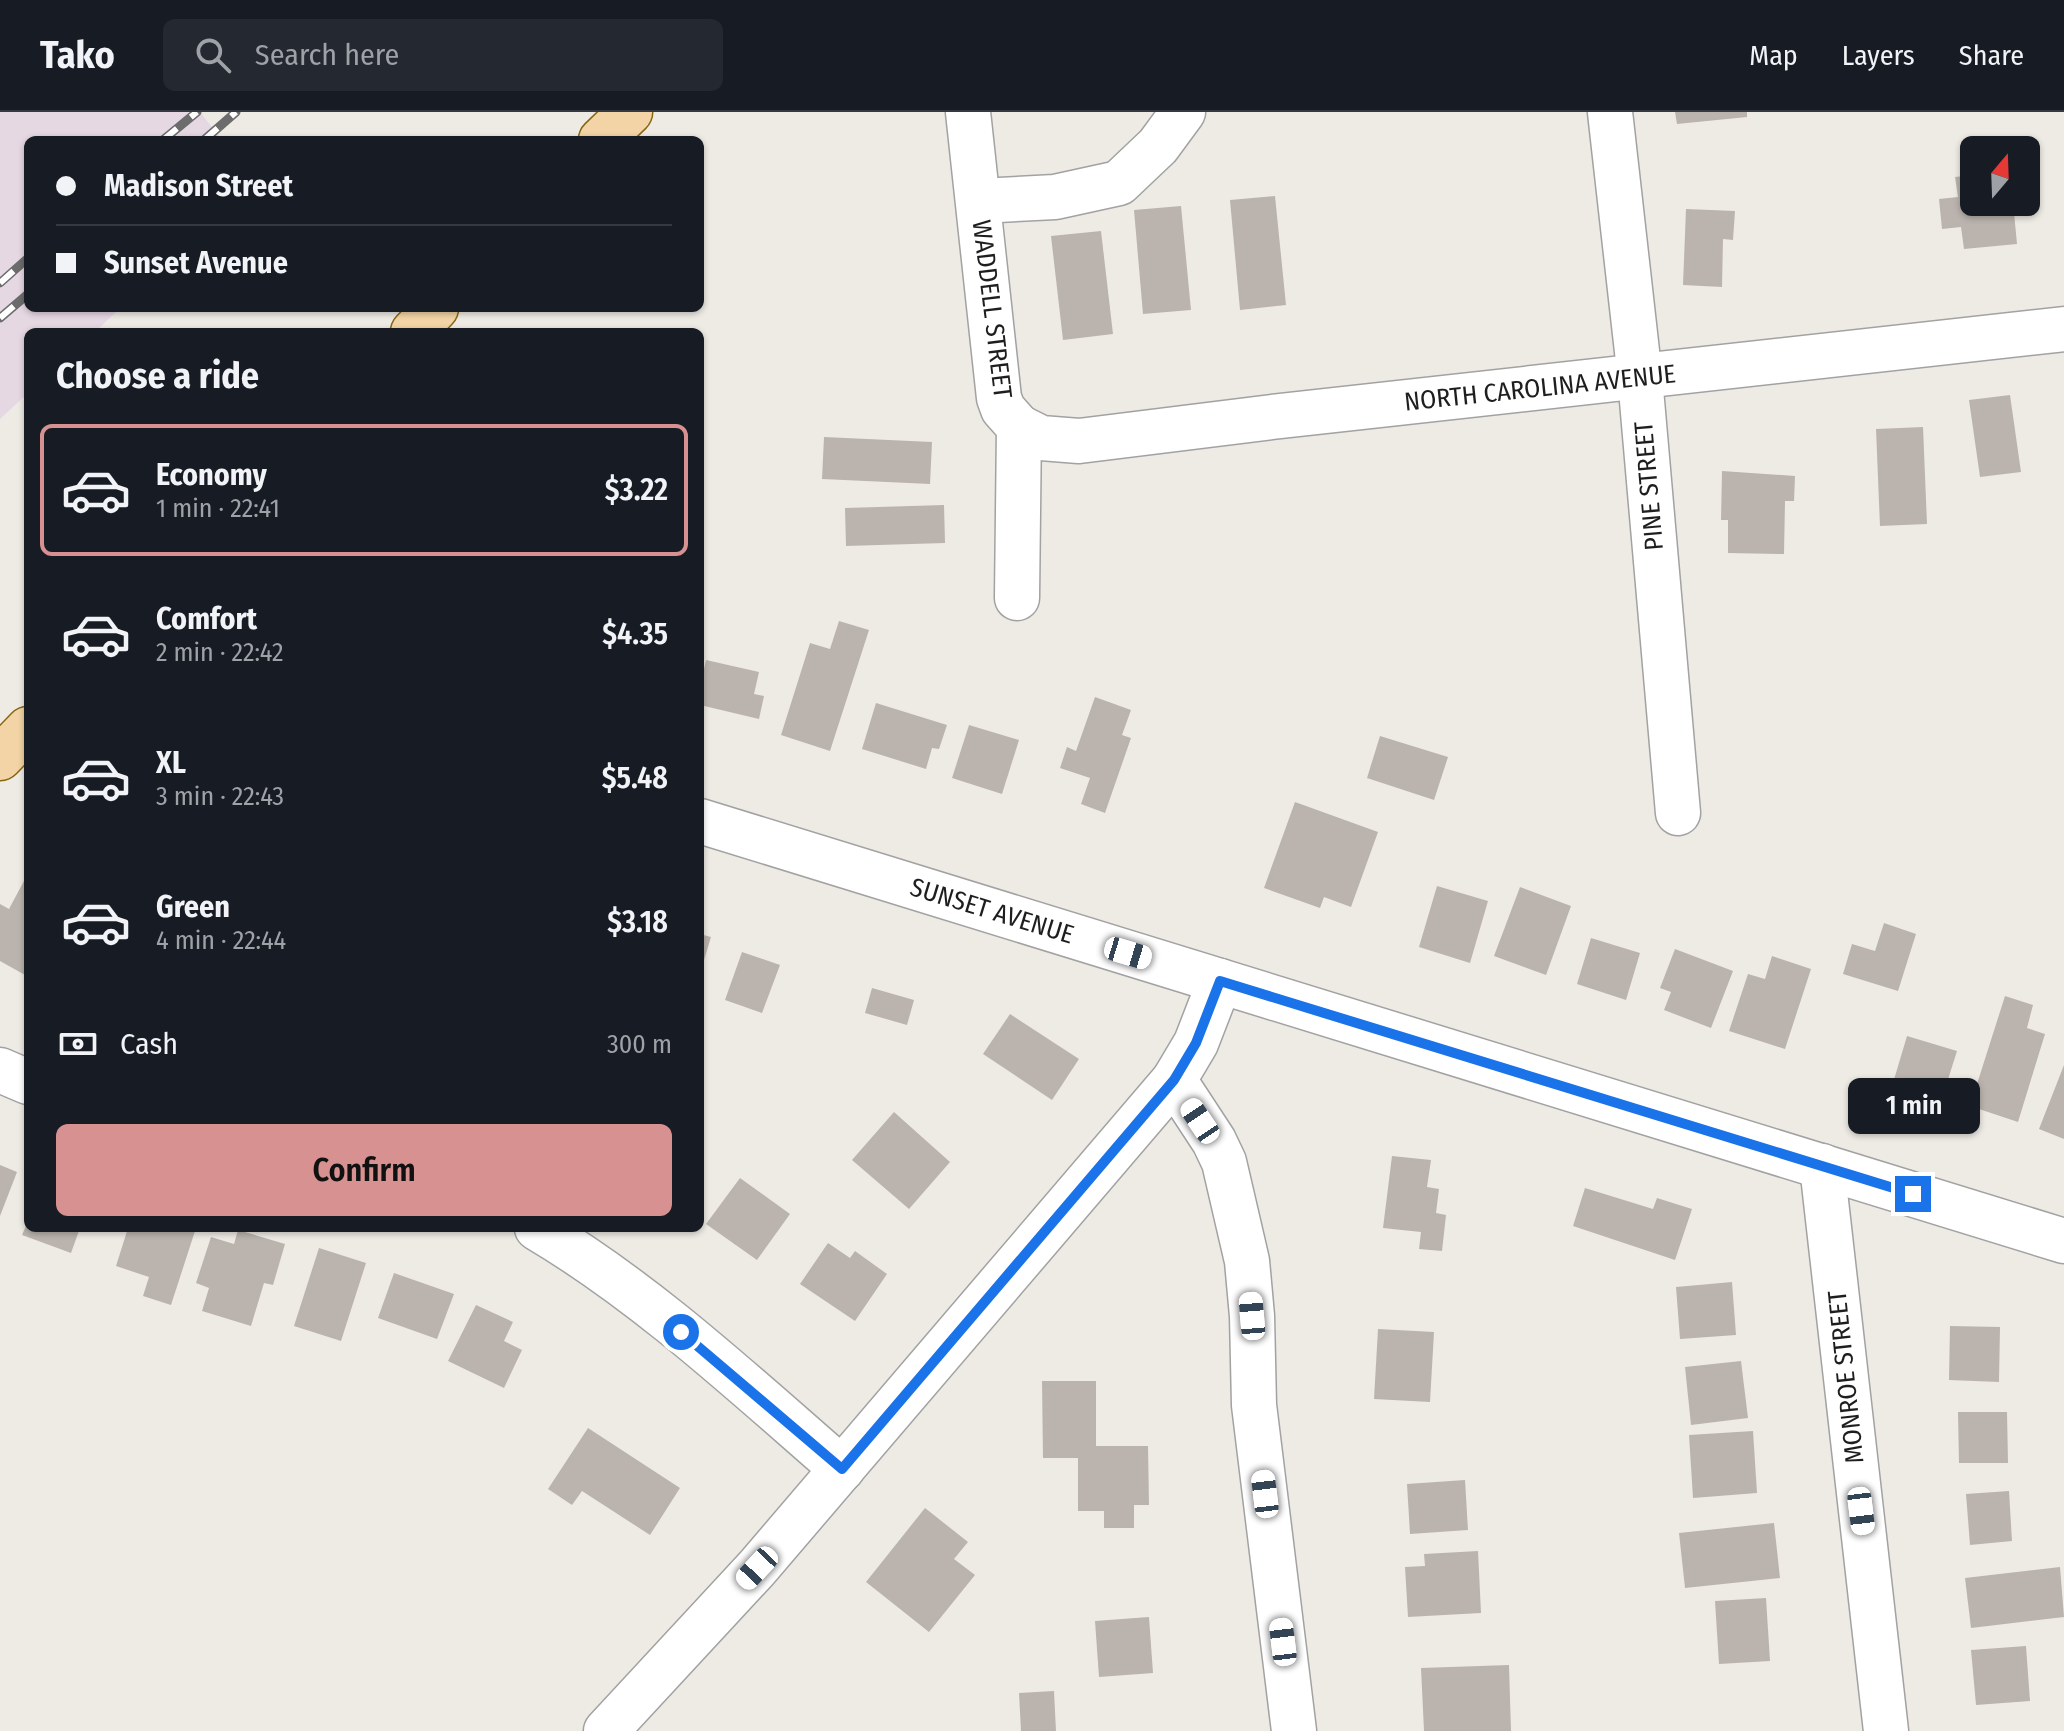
<!DOCTYPE html>
<html lang="en">
<head>
<meta charset="utf-8">
<style>
	:root { --surface:#171b24; --page:#242831; --text:#f1f3f6; --muted:#9ea1a6; --line:#363941; --accent:#d79191 }
	body { margin:0; font-family:"Fira Sans Condensed",sans-serif; background:var(--page); color:var(--text); height:100vh; display:flex; flex-direction:column; font-size:30px; white-space:nowrap }
	* { box-sizing:border-box; margin:0 }
	p { font-size:26px; color:var(--muted) }
	.icon { flex:none; width:44px; height:44px; fill:none; stroke:currentColor; stroke-width:2; stroke-linecap:round; stroke-linejoin:round }
	.map { position:relative; flex:1; overflow:hidden }
	.sheet { position:absolute; left:24px; top:216px; width:680px; height:904px; display:flex; flex-direction:column; background:var(--surface); border-radius:12px; box-shadow:0 2px 6px #0004 }
	.sheet>* { flex:none }
	.hud { position:absolute; left:24px; top:24px; width:680px; height:176px; border-radius:12px; box-shadow:0 2px 6px #0004; display:grid; align-content:center; height:176px; padding:0 32px; background:var(--surface) }
	.needle { width:52px; rotate:19deg }
	.controls { position:absolute; left:1960px; top:24px; display:grid; gap:16px }
	.controls a { display:grid; place-items:center; width:80px; height:80px; border-radius:12px; background:var(--surface); box-shadow:0 2px 6px #0004; font-size:40px }
	.end { position:absolute; width:36px; height:36px; margin:-18px; border:10px solid #1a73e8; background:#fff; box-shadow:0 0 0 4px #fff }
	.from { border-radius:50% }
	.bubble { position:absolute; height:56px; border-radius:12px; background:var(--surface); box-shadow:0 2px 6px #0004; font-size:26px; font-weight:600; line-height:56px; text-align:center }
	.car { position:absolute; width:24px; height:48px; margin:-24px -12px; border-radius:10px; box-shadow:0 0 6px 2px #0007; background:linear-gradient(#fff 24%,#345 0 40%,#fff 0 76%,#345 0 86%,#fff 0) }
	.hud b { display:flex; align-items:center; gap:28px; height:76px; font-size:30px }
	.hud b+b { border-top:2px solid var(--line) }
	.hud i { width:20px; height:20px; background:var(--text) }
	ul { padding:0; list-style:none }
	li { display:flex; align-items:center; gap:24px; height:132px; margin:0 16px 12px; padding:0 16px; border:4px solid transparent; border-radius:12px }
	li div { flex:1 }
	li b { display:block; font-size:30px }
	li em { font-style:normal; font-weight:600 }
	li.on { border-color:var(--accent) }
	li>.icon { width:72px; height:72px; stroke-width:1.5 }
	h2 { padding:0 32px; font-size:36px; line-height:96px }
	.pay { display:flex; align-items:center; gap:20px; height:88px; padding:0 32px; font-size:30px }
	.pay p { margin-inline-start:auto }
	.cta { display:flex; gap:16px; margin-top:auto; padding:16px 32px }
	.cta a { flex:1; height:92px; border-radius:12px; background:var(--accent); color:#111; font-size:32px; font-weight:600; line-height:92px; text-align:center }
	header { display:flex; align-items:center; gap:48px; box-sizing:border-box; height:112px; padding:0 40px; background:var(--surface); border-bottom:2px solid var(--line) }
	header strong { font-size:38px }
	nav { display:flex; gap:44px; margin-inline-start:auto; font-size:28px }
	.search { width:560px; height:72px; background:var(--page); display:flex; align-items:center; gap:20px; box-sizing:border-box; padding:0 28px; border-radius:12px; color:var(--muted); font-size:30px }
	.map>svg:first-child { display:block }
</style>
</head>
<body>
<header>
<strong>Tako</strong>
<div class="search"><svg class="icon" aria-label="search" viewBox="0 0 24 24"><circle cx="10" cy="10" r="6"/><path d="M15 15l6 6"/></svg>Search here</div>
<nav><a>Map</a><a>Layers</a><a>Share</a></nav>
</header>
<div class="map">
<svg width="2064" height="1619" viewBox="0 0 2064 1619">
	<rect width="100%" height="100%" fill="#eeebe5"/>
	<polygon fill="#e6d8e3" points="0,0 200,0 222,28 28,28 28,196 120,196 95,220 28,220 28,281 0,307"/>
	<g fill="#bbb4ae">
		<polygon points="1675,0 1747,0 1747,5 1677,12"/>
		<polygon points="1974,63 1974,90 2013,90 2017,132 1964,137 1961,115 1942,117 1939,87 1958,85 1955,65"/>
		<polygon points="1275,84 1286,193 1240,198 1230,88"/>
		<polygon points="1181,94 1191,198 1143,202 1134,98"/>
		<polygon points="1686,97 1735,99 1733,128 1723,127 1722,175 1683,173"/>
		<polygon points="1101,119 1113,222 1063,228 1051,124"/>
		<polygon points="2010,283 2021,360 1980,365 1969,288"/>
		<polygon points="1923,315 1927,412 1880,414 1876,317"/>
		<polygon points="824,325 932,330 930,372 822,367"/>
		<polygon points="1722,359 1795,364 1794,389 1785,389 1784,442 1728,441 1728,408 1721,408"/>
		<polygon points="944,393 945,431 846,434 845,396"/>
		<polygon points="839,509 869,518 830,639 781,623 810,531 830,537"/>
		<polygon points="706,548 759,560 754,582 764,584 759,607 700,593 700,575"/>
		<polygon points="1095,585 1131,598 1122,623 1131,626 1105,701 1081,692 1090,666 1060,656 1067,635 1076,639"/>
		<polygon points="876,591 947,613 939,637 932,636 926,657 862,637"/>
		<polygon points="969,613 1019,628 1002,682 952,666"/>
		<polygon points="1380,624 1448,645 1434,688 1367,666"/>
		<polygon points="1295,690 1378,720 1351,795 1324,785 1320,796 1264,776"/>
		<polygon points="25,767 28,769 28,857 25,863 0,849 0,792 9,797"/>
		<polygon points="1437,774 1488,789 1470,851 1419,835"/>
		<polygon points="1520,775 1571,794 1546,863 1494,844"/>
		<polygon points="1884,811 1916,822 1898,879 1843,862 1852,832 1875,839"/>
		<polygon points="700,822 711,825 701,858 700,858"/>
		<polygon points="1591,826 1640,841 1626,888 1577,872"/>
		<polygon points="1675,837 1733,859 1711,916 1664,898 1671,880 1660,876"/>
		<polygon points="742,840 780,853 762,901 725,888"/>
		<polygon points="1772,844 1811,857 1785,937 1729,919 1748,862 1765,867"/>
		<polygon points="872,876 914,888 907,913 865,901"/>
		<polygon points="2005,884 2033,893 2027,916 2045,922 2018,1010 1970,994"/>
		<polygon points="1010,902 1079,947 1052,988 983,942"/>
		<polygon points="1907,924 1957,939 1939,996 1890,981"/>
		<polygon points="2064,953 2064,1027 2039,1017"/>
		<polygon points="894,1000 950,1050 909,1097 852,1048"/>
		<polygon points="1392,1044 1431,1048 1427,1075 1439,1077 1436,1101 1446,1103 1442,1139 1419,1137 1421,1120 1383,1116"/>
		<polygon points="0,1053 17,1060 0,1104"/>
		<polygon points="740,1066 790,1102 757,1148 706,1112"/>
		<polygon points="1585,1076 1653,1097 1657,1086 1692,1097 1675,1148 1573,1114"/>
		<polygon points="28,1109 28,1116 80,1116 71,1141 22,1123"/>
		<polygon points="128,1116 186,1116 195,1119 171,1193 143,1184 149,1165 116,1154"/>
		<polygon points="238,1118 285,1132 273,1173 264,1171 251,1214 202,1199 209,1176 196,1171 211,1125 234,1132"/>
		<polygon points="828,1131 850,1146 855,1139 887,1162 855,1209 800,1172"/>
		<polygon points="319,1136 366,1151 341,1229 294,1214"/>
		<polygon points="394,1161 454,1182 437,1227 378,1206"/>
		<polygon points="1732,1170 1736,1223 1680,1227 1676,1175"/>
		<polygon points="476,1193 513,1210 504,1229 522,1238 504,1276 448,1249"/>
		<polygon points="1950,1214 2000,1215 1999,1270 1949,1268"/>
		<polygon points="1378,1217 1434,1220 1430,1290 1374,1287"/>
		<polygon points="1741,1249 1748,1306 1691,1313 1685,1255"/>
		<polygon points="1042,1269 1096,1269 1096,1334 1148,1334 1149,1393 1134,1393 1134,1416 1104,1416 1104,1399 1078,1399 1078,1346 1043,1346"/>
		<polygon points="1958,1300 2007,1300 2008,1351 1959,1351"/>
		<polygon points="588,1316 680,1376 650,1423 582,1379 572,1393 548,1377"/>
		<polygon points="1753,1319 1757,1381 1693,1386 1689,1323"/>
		<polygon points="1465,1368 1468,1418 1410,1422 1407,1372"/>
		<polygon points="2009,1379 2012,1429 1970,1433 1966,1382"/>
		<polygon points="925,1396 968,1430 954,1447 975,1463 929,1520 866,1470"/>
		<polygon points="1774,1411 1780,1466 1685,1476 1679,1421"/>
		<polygon points="1478,1439 1481,1501 1408,1505 1405,1455 1425,1454 1424,1442"/>
		<polygon points="2060,1455 2064,1505 1971,1516 1965,1466"/>
		<polygon points="1766,1486 1770,1549 1719,1552 1715,1489"/>
		<polygon points="1149,1505 1153,1561 1099,1565 1095,1509"/>
		<polygon points="2026,1534 2030,1589 1976,1593 1971,1538"/>
		<polygon points="1509,1553 1511,1619 1424,1619 1421,1556"/>
		<polygon points="1054,1579 1056,1619 1021,1619 1019,1581"/>
	</g>
	<g fill="none" stroke-linecap="round" stroke-linejoin="round">
		<defs>
			<g id="minor">
				<polyline points="968,0 999,286 1003,297 1019,315 1017,486"/>
				<polyline points="1610,0 1640,266 1678,701"/>
				<polyline points="979,89 1055,85 1119,71 1158,34 1183,0"/>
				<polyline points="1019,315 1041,326 1079,329 1272,305 2064,217"/>
				<polyline points="700,709 2064,1129"/>
				<polyline points="0,958 28,970"/>
				<polyline points="1174,968 1214,1029 1224,1050 1247,1149 1252,1204 1254,1293 1294,1619"/>
				<polyline points="1822,1054 1886,1619"/>
				<path d="M537 1116C648 1182 745 1273 842 1357"/>
				<polyline points="606,1619 757,1456 1174,968 1196,931 1220,869"/>
			</g>
			<g id="major">
				<polyline points="601,28 630,0"/>
				<polyline points="413,220 436,196"/>
				<polyline points="0,646 28,617"/>
			</g>
		</defs>
		<use href="#minor" stroke="#a2a2a2" stroke-width="47"/>
		<use href="#major" stroke="#89650f" stroke-width="47"/>
		<use href="#minor" stroke="#fff" stroke-width="44"/>
		<use href="#major" stroke="#f2d4a6" stroke-width="44"/>
		<defs>
			<g id="rail">
				<polyline points="163,28 197,0"/>
				<polyline points="204,28 236,0"/>
				<polyline points="0,171 28,146"/>
				<polyline points="0,206 28,182"/>
			</g>
		</defs>
		<use href="#rail" stroke="#6c6c6c" stroke-width="9"/>
		<use href="#rail" stroke="#fff" stroke-width="6" stroke-dasharray="18" stroke-linecap="butt"/>
	</g>
	<g fill="none" stroke-linecap="round" stroke-linejoin="round">
		<polyline stroke="#1a73e8" stroke-width="10" points="681,1220 842,1357 1174,968 1196,931 1220,869 1913,1082"/>
	</g>
	<g text-anchor="middle" dominant-baseline="central" stroke-width="6" stroke-linejoin="round" paint-order="stroke">
		<g font-size="26" fill="#1e1e1e" stroke="#fff">
			<text transform="translate(992 197) rotate(83)">WADDELL STREET</text>
			<text transform="translate(1540 276) rotate(-6)">NORTH CAROLINA AVENUE</text>
			<text transform="translate(1649 374) rotate(-95)">PINE STREET</text>
			<text transform="translate(992 799) rotate(17)">SUNSET AVENUE</text>
			<text transform="translate(1846 1265) rotate(-96)">MONROE STREET</text>
		</g>
	</g>
</svg>
<div class="controls">
<a><svg class="needle" viewBox="-14 -14 28 28"><path d="M0-13l5 13h-10z" fill="#e53935"/><path d="M0 13l5-13h-10z" fill="#9ea1a6"/></svg></a>
</div>
<i class="end from" style="left:681px;top:1220px"></i>
<i class="end" style="left:1913px;top:1082px"></i>
<div class="bubble" style="left:1848px;top:966px;width:132px">1 min</div>
<i class="car" style="left:1128px;top:841px;rotate:107deg"></i>
<i class="car" style="left:1200px;top:1009px;rotate:326deg"></i>
<i class="car" style="left:1252px;top:1204px;rotate:355deg"></i>
<i class="car" style="left:1265px;top:1382px;rotate:353deg"></i>
<i class="car" style="left:1861px;top:1399px;rotate:173deg"></i>
<i class="car" style="left:757px;top:1456px;rotate:223deg"></i>
<i class="car" style="left:1283px;top:1530px;rotate:353deg"></i>
<div class="hud">
<b><i class="from"></i>Madison Street</b>
<b><i></i>Sunset Avenue</b>
</div>
<section class="sheet">
<h2>Choose a ride</h2>
<ul>
<li class="on"><svg class="icon" aria-label="car" viewBox="0 0 24 24"><path d="M5 17H2v-5l4-1 3-4h7l3 4 3 1v5h-3M9 17h6M6 11h13"/><circle cx="7" cy="17" r="2"/><circle cx="17" cy="17" r="2"/></svg><div><b>Economy</b><p>1 min · 22:41</p></div><em>$3.22</em></li>
<li><svg class="icon" aria-label="car" viewBox="0 0 24 24"><path d="M5 17H2v-5l4-1 3-4h7l3 4 3 1v5h-3M9 17h6M6 11h13"/><circle cx="7" cy="17" r="2"/><circle cx="17" cy="17" r="2"/></svg><div><b>Comfort</b><p>2 min · 22:42</p></div><em>$4.35</em></li>
<li><svg class="icon" aria-label="car" viewBox="0 0 24 24"><path d="M5 17H2v-5l4-1 3-4h7l3 4 3 1v5h-3M9 17h6M6 11h13"/><circle cx="7" cy="17" r="2"/><circle cx="17" cy="17" r="2"/></svg><div><b>XL</b><p>3 min · 22:43</p></div><em>$5.48</em></li>
<li><svg class="icon" aria-label="car" viewBox="0 0 24 24"><path d="M5 17H2v-5l4-1 3-4h7l3 4 3 1v5h-3M9 17h6M6 11h13"/><circle cx="7" cy="17" r="2"/><circle cx="17" cy="17" r="2"/></svg><div><b>Green</b><p>4 min · 22:44</p></div><em>$3.18</em></li>
</ul>
<div class="pay"><svg class="icon" aria-label="cash" viewBox="0 0 24 24"><path d="M3 7h18v10H3z"/><circle cx="12" cy="12" r="2"/></svg>Cash<p>300 m</p></div>
<div class="cta"><a>Confirm</a></div>
</section>
</div>
</body>
</html>
